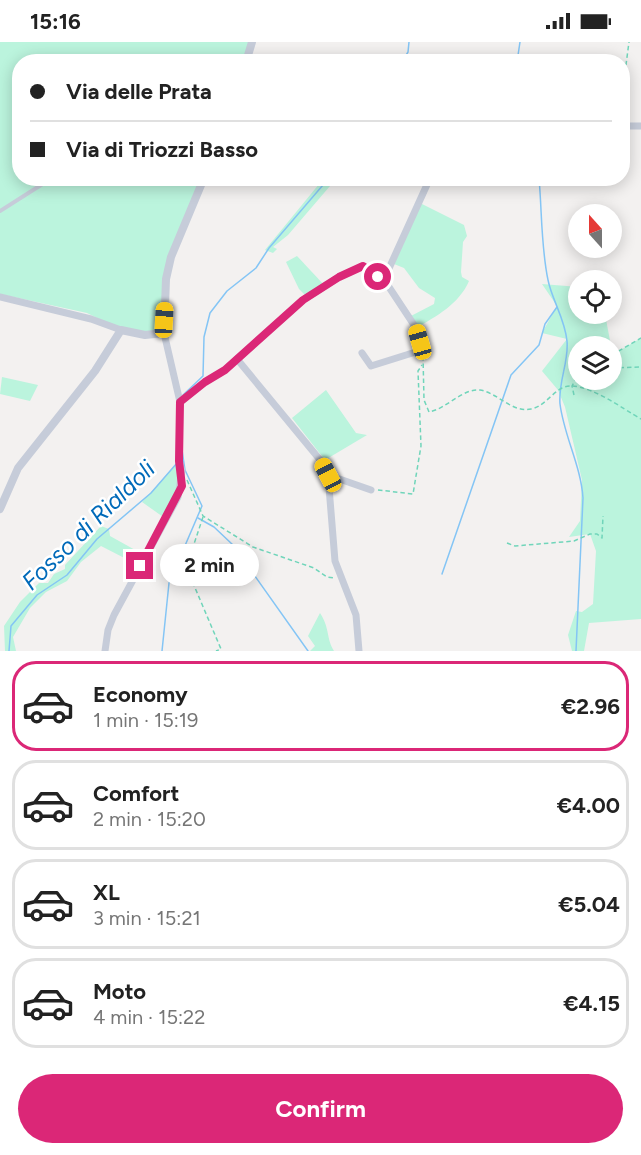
<!DOCTYPE html>
<html lang="en">
<head>
<meta charset="utf-8">
<style>
	:root { --surface:#fff; --page:#f2f2f2; --text:#222; --muted:#767676; --line:#e0e0e0; --accent:#db2777 }
	body { margin:0; font-family:Figtree,sans-serif; background:var(--page); color:var(--text); height:100vh; display:flex; flex-direction:column; font-size:22px; white-space:nowrap }
	* { box-sizing:border-box; margin:0 }
	p { font-size:20px; color:var(--muted) }
	.icon { flex:none; width:33px; height:33px; fill:none; stroke:currentColor; stroke-width:2; stroke-linecap:round; stroke-linejoin:round }
	.map { position:relative; height:609px; overflow:hidden }
	.drawer { display:flex; flex-direction:column; background:var(--surface); flex:1 }
	.drawer>* { flex:none }
	.hud { position:absolute; left:12px; top:12px; width:618px; height:132px; border-radius:24px; box-shadow:0 3px 15px #0003; display:grid; align-content:center; height:132px; padding:0 18px; background:var(--surface) }
	.needle { width:39px; rotate:339deg }
	.fabs { position:absolute; left:568px; top:162px; display:grid; gap:12px }
	.fabs a { display:grid; place-items:center; width:54px; height:54px; border-radius:50%; background:var(--surface); box-shadow:0 3px 15px #0003; font-size:30px }
	.end { position:absolute; width:27px; height:27px; margin:-14px; border:8px solid #db2777; background:#fff; box-shadow:0 0 0 3px #fff }
	.from { border-radius:50% }
	.bubble { position:absolute; height:42px; border-radius:21px; background:var(--surface); box-shadow:0 3px 15px #0003; font-size:20px; font-weight:700; line-height:42px; text-align:center }
	.car { position:absolute; width:18px; height:36px; margin:-18px -9px; border-radius:8px; box-shadow:0 0 4px 2px #0007; background:linear-gradient(#f5c518 24%,#345 0 40%,#f5c518 0 76%,#345 0 86%,#f5c518 0) }
	.hud b { display:flex; align-items:center; gap:21px; height:57px; font-size:22px }
	.hud b+b { border-top:2px solid var(--line) }
	.hud i { width:15px; height:15px; background:var(--text) }
	ul { padding:10px 0 0; list-style:none }
	li { display:flex; align-items:center; gap:18px; height:90px; margin:0 12px 9px; padding:0 6px; border:3px solid var(--line); border-radius:24px }
	li div { flex:1 }
	li b { display:block; font-size:22px }
	li em { font-style:normal; font-weight:700 }
	li.active { border-color:var(--accent) }
	li>.icon { width:54px; height:54px; stroke-width:1.5 }
	.action { display:flex; gap:12px; margin-top:auto; padding:12px 18px }
	.action a { flex:1; height:69px; border-radius:36px; background:var(--accent); color:#fff; font-size:24px; font-weight:700; line-height:69px; text-align:center }
	.status { display:flex; justify-content:space-between; align-items:center; height:42px; padding:0 30px; background:var(--surface); direction:ltr }
	.status svg { height:16px; fill:currentColor }
	.map>svg:first-child { display:block }
</style>
</head>
<body>
<div class="status"><b>15:16</b><svg viewBox="0 0 49 12"><path d="M0 12V9h3v3zM5 12V6h3v6zM10 12V3h3v9zM15 12V0h3v12zM26 1h20v11H26zM47 4h2v5h-2z"/></svg></div>
<div class="map">
<svg width="641" height="609" viewBox="0 0 641 609">
	<rect width="100%" height="100%" fill="#f3f1f0"/>
	<g fill="#bbf4dd">
		<polygon points="0,0 252,0 246,19 20,20 20,136 204,137 171,215 164,291 121,288 87,271 0,252"/>
		<polygon points="324,136 336,137 288,193 273,205 277,207 273,211 265,208"/>
		<path d="M420 161 464 183 467 194 463 200 461 230 462 235 469 239C459 262 437 274 416 286L409 275 434 262 435 256 419 246 404 226 394 222Z"/>
		<polygon points="297,214 325,244 307,255 299,247 286,220"/>
		<polygon points="542,242 579,245 579,272 605,272 611,304 579,304 579,338 612,338 612,313 641,296 641,577 589,581 584,609 572,609 568,593 576,569 582,570 593,562 596,509 590,492 569,495 580,479 582,438 565,365 558,348 542,329 567,297 542,291 557,264"/>
		<polygon points="2,335 38,343 30,359 0,352"/>
		<polygon points="326,348 356,391 367,393 325,418 292,376"/>
		<polygon points="179,419 182,444 166,477 142,460"/>
		<polygon points="101,484 109,487 110,494 146,514 140,524 101,504 81,520 67,539 46,550 30,566 13,595 16,609 5,609 4,584 20,560 39,541 48,541 54,532 65,527 65,523"/>
		<path d="M320 571C330 586 326 596 334 609H310L315 604 308 594Z"/>
	</g>
	<g fill="none" stroke-linecap="round" stroke-linejoin="round">
		<g stroke="#84c5f5" stroke-width="1.5">
			<polyline points="402,20 408,10 409,0"/>
			<polyline points="517,20 520,0"/>
			<path d="M539 136C542 170 541 205 548 238 552 258 565 277 567 299 569 320 558 340 560 362 564 394 581 424 583 456L576 609"/>
			<polyline points="183,353 203,334 204,295 210,271 227,249 256,226 269,206 329,136"/>
			<polyline points="198,476 214,485 233,503 308,609"/>
			<polyline points="442,532 511,333 539,303 545,282 557,265"/>
			<polyline points="9,609 11,584 37,553 67,533 97,497 151,451 177,421"/>
			<polyline points="162,609 169,541 202,464 185,428 182,408"/>
		</g>
		<g stroke="#70d5ba" stroke-width="1.5" stroke-dasharray="4.5 3" stroke-linecap="butt">
			<polyline points="622,53 629,0"/>
			<polyline points="612,313 641,296"/>
			<path d="M423 314 424 358 429 370C446 367 463 346 480 348 498 351 512 371 531 367 543 365 551 352 562 346 582 336 623 367 641 377"/>
			<polyline points="612,326 641,325"/>
			<polyline points="574,353 572,344 579,331"/>
			<polyline points="187,438 203,474 253,505 314,526 327,535 335,536"/>
			<polyline points="378,448 413,452 421,404 418,329 422,323"/>
			<polyline points="203,475 192,508 190,534 221,607 216,609"/>
			<polyline points="507,501 515,504 574,499 590,492 597,492 602,496 603,474"/>
		</g>
		<g stroke="#c6ccd9" stroke-width="4">
			<polyline points="230,20 246,15"/>
			<polyline points="0,169 52,136"/>
		</g>
		<g stroke="#c6ccd9" stroke-width="7">
			<polyline points="622,84 641,84"/>
			<polyline points="0,255 91,277 121,288"/>
			<polyline points="362,311 371,324 422,308 416,286 383,236"/>
			<polyline points="237,317 321,419 328,433 335,519 356,573 359,609"/>
			<polyline points="180,360 205,340 225,328 303,258 339,235 363,224 378,235 386,233 430,136"/>
			<polyline points="328,433 371,448"/>
			<polyline points="105,609 108,588 114,573 178,455 182,429 179,419 180,360 164,291"/>
		</g>
		<g stroke="#c6ccd9" stroke-width="8">
			<polyline points="246,20 252,0"/>
			<polyline points="0,467 18,426 95,329 121,288 145,293 164,291 166,237 171,215 204,136"/>
		</g>
	</g>
	<g fill="none" stroke-linecap="round" stroke-linejoin="round">
		<polyline stroke="#db2777" stroke-width="8" points="140,524 182,444 179,419 180,360 205,340 225,328 303,258 339,235 363,224 378,235"/>
	</g>
	<g text-anchor="middle" dominant-baseline="central" stroke-width="5" stroke-linejoin="round" paint-order="stroke">
		<g font-size="24" font-style="italic" fill="#006ab9" stroke="#fff">
			<text transform="translate(88 483) rotate(-44)">Fosso di Rialdoli</text>
		</g>
	</g>
</svg>
<div class="fabs">
<a><svg class="needle" viewBox="-14 -14 28 28"><path d="M0-13l5 13h-10z" fill="#e53935"/><path d="M0 13l5-13h-10z" fill="#767676"/></svg></a>
<a><svg class="icon" aria-label="locate" viewBox="0 0 24 24"><circle cx="12" cy="12" r="6"/><path d="M12 2v4M12 18v4M2 12h4M18 12h4"/></svg></a>
<a><svg class="icon" aria-label="layers" viewBox="0 0 24 24"><path d="M12 4l9 5-9 5-9-5zM3 14l9 5 9-5"/></svg></a>
</div>
<i class="end from" style="left:378px;top:235px"></i>
<i class="end" style="left:140px;top:524px"></i>
<div class="bubble" style="left:160px;top:502px;width:99px">2 min</div>
<i class="car" style="left:164px;top:278px;rotate:3deg"></i>
<i class="car" style="left:420px;top:300px;rotate:344deg"></i>
<i class="car" style="left:328px;top:433px;rotate:332deg"></i>
<div class="hud">
<b><i class="from"></i>Via delle Prata</b>
<b><i></i>Via di Triozzi Basso</b>
</div>
</div>
<section class="drawer">
<ul>
<li class="active"><svg class="icon" aria-label="car" viewBox="0 0 24 24"><path d="M5 17H2v-5l4-1 3-4h7l3 4 3 1v5h-3M9 17h6M6 11h13"/><circle cx="7" cy="17" r="2"/><circle cx="17" cy="17" r="2"/></svg><div><b>Economy</b><p>1 min · 15:19</p></div><em>€2.96</em></li>
<li><svg class="icon" aria-label="car" viewBox="0 0 24 24"><path d="M5 17H2v-5l4-1 3-4h7l3 4 3 1v5h-3M9 17h6M6 11h13"/><circle cx="7" cy="17" r="2"/><circle cx="17" cy="17" r="2"/></svg><div><b>Comfort</b><p>2 min · 15:20</p></div><em>€4.00</em></li>
<li><svg class="icon" aria-label="car" viewBox="0 0 24 24"><path d="M5 17H2v-5l4-1 3-4h7l3 4 3 1v5h-3M9 17h6M6 11h13"/><circle cx="7" cy="17" r="2"/><circle cx="17" cy="17" r="2"/></svg><div><b>XL</b><p>3 min · 15:21</p></div><em>€5.04</em></li>
<li><svg class="icon" aria-label="car" viewBox="0 0 24 24"><path d="M5 17H2v-5l4-1 3-4h7l3 4 3 1v5h-3M9 17h6M6 11h13"/><circle cx="7" cy="17" r="2"/><circle cx="17" cy="17" r="2"/></svg><div><b>Moto</b><p>4 min · 15:22</p></div><em>€4.15</em></li>
</ul>
<div class="action"><a>Confirm</a></div>
</section>
</body>
</html>
